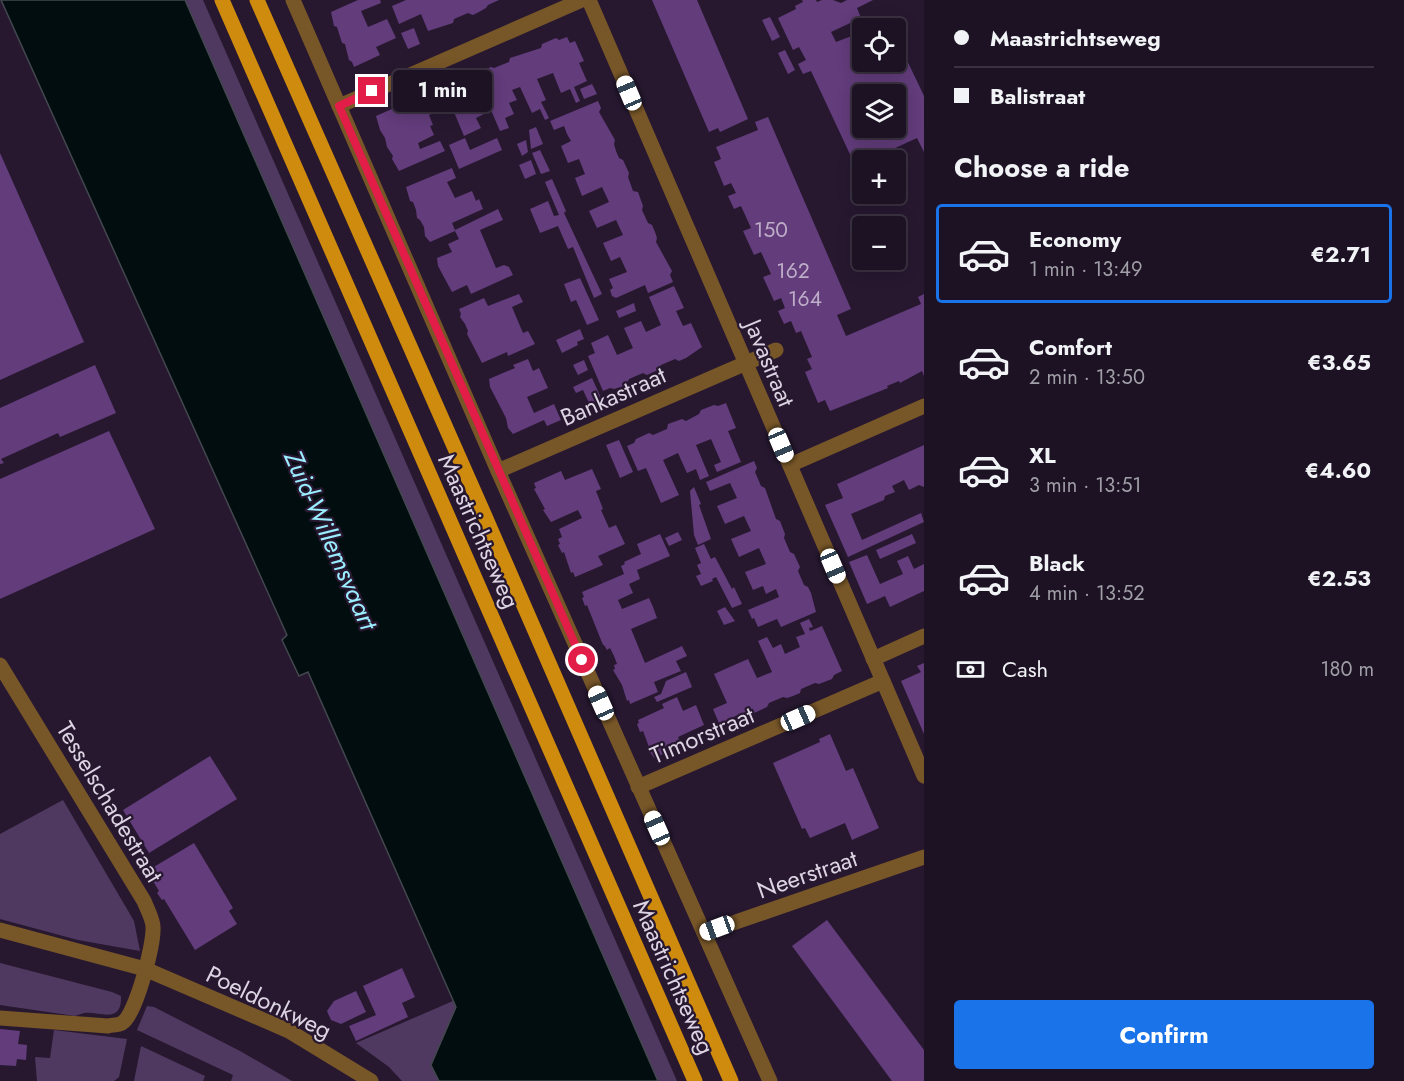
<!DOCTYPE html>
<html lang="en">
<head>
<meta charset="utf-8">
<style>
	:root { --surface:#1d1224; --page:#2a2031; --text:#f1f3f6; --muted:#a09ea6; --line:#3b3241; --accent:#1a73e8 }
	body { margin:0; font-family:Jost,sans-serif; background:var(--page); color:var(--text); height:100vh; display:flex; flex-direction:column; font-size:22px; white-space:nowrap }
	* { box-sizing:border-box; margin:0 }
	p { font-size:20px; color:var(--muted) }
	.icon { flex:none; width:33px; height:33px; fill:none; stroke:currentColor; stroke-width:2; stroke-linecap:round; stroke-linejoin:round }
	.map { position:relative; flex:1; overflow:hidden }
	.panel { display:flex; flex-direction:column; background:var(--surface); width:480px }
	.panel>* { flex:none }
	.banner { display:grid; align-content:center; height:132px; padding:0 30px; background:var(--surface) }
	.controls { position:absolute; left:852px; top:18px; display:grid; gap:12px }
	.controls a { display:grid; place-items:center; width:54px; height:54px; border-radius:6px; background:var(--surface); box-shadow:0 3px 15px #0003,0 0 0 2px var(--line); font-size:30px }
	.end { position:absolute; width:27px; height:27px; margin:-14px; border:8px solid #e11d48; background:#fff; box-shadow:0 0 0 3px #fff }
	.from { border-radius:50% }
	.bubble { position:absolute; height:42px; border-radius:6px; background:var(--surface); box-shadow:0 3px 15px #0003,0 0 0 2px var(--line); font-size:20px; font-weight:700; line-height:42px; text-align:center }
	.car { position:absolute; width:18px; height:36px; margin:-18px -9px; border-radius:8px; box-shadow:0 0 4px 2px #0007; background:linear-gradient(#fff 24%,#345 0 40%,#fff 0 76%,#345 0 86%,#fff 0) }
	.banner b { display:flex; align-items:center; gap:21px; height:57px; font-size:22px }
	.banner b+b { border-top:2px solid var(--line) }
	.banner i { width:15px; height:15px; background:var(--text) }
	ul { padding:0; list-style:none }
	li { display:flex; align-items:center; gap:18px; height:99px; margin:0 12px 9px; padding:0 18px; border:3px solid transparent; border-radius:6px }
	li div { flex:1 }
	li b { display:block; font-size:22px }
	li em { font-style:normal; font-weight:700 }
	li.on { border-color:var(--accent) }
	li>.icon { width:54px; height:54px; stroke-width:1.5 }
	h2 { padding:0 30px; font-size:27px; line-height:72px }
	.pay { display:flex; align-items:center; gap:15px; height:66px; padding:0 30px; font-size:22px }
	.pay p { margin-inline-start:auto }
	.action { display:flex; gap:12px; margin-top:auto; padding:12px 30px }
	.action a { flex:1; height:69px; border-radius:6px; background:var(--accent); color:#fff; font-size:24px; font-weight:700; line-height:69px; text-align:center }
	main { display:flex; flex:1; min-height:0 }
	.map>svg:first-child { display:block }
</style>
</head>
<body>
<main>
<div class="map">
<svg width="924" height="1081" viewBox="0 0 924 1081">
	<rect width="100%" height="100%" fill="#271830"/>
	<g fill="#503960">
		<polygon points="185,0 203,0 677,1081 658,1081"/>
		<polygon points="63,800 134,921 140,951 78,940 0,919 0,834"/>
		<path d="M0 963 112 992 121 996C122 1025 100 1011 84 1013 81 1014 78 1015 75 1016L0 1005Z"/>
		<polygon points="453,1001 456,1007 431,1065 439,1081 402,1081 389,1067 356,1043"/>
		<polygon points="147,1006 154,1007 240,1051 292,1081 231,1081 233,1075 137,1030"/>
		<polygon points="54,1030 127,1039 119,1077 114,1081 37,1081 35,1057 50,1058"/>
		<polygon points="141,1046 205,1076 203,1081 134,1081"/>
	</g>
	<polygon fill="#020d10" stroke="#43484f" stroke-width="1.5" points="1,0 185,0 658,1081 439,1081 431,1065 456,1007 308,672 299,676 282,640 287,635"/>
	<g fill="#623c7b" fill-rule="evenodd">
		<polygon points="358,0 380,0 381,3 361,11 368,27 387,19 396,38 376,47 380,55 354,67 352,62 349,60 345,44 342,43 337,27 334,26 331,12"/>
		<polygon points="406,0 499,0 488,5 486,8 479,12 473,15 468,13 454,19 453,23 428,31 421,14 399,24 392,6"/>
		<polygon points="652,0 697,0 748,119 720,132 718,128 709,132"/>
		<path d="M802 0H816L817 2 822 0H833L841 3 847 0H873L857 8 861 18 831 32 836 42 862 32V62H896V28H865L874 24 873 22 891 16 908 52 904 54 924 96V152L917 138 869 160H862V180L811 71 803 74 798 64 806 60 799 47 793 50 778 18 796 9 795 6 803 2ZM862 94H896V128H862Z"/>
		<polygon points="770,17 780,37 772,41 762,20"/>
		<polygon points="414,28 420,44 408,49 401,33"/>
		<polygon points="567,37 570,43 575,41 584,61 579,63 587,81 574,87 580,101 576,103 570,89 561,93 553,73 537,79 546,100 541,102 549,118 545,120 540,109 532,113 520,87 512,90 517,100 509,103 514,114 505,118 509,128 500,131 487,101 480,105 484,114 476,118 481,128 464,136 451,105 458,102 451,84 458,81 462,83 476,77 477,73 491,67 494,68 509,62 510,58 541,48 542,44 556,38 559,40"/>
		<polygon points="785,50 795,70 788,74 778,53"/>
		<polygon points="438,84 448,107 429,115 433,125 430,126 434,135 418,143 420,149 440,141 445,151 399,171 392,159 393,156 387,147 385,138 380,130 376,116 401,105 405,114 432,102 426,89"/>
		<polygon points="592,84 597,94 584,99 580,89"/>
		<polygon points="598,101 601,108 599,112 615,140 614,144 616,151 619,158 623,160 629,173 628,177 633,191 638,192 643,206 642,210 648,223 652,225 655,232 657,238 656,242 672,271 670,275 673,282 648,293 645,285 616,298 612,296 610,290 613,288 609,279 627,272 620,257 611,261 603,243 623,235 616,220 597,228 589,211 609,202 602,187 582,196 575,178 585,174 579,159 568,163 561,146 571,141 567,134 564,126 554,130 550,121"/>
		<polygon points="768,117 851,309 837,315 846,336 921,304 918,297 924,294 924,376 922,371 900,383 899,381 887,386 888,388 830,411 825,400 818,403 805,372 812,369 807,359 812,357 801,331 796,333 791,321 784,324 778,311 785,308 781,298 774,301 763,277 771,274 761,252 754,255 743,231 751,228 741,206 734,209 728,196 736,193 731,183 724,186 714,162 721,159 716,147 758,130 755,122"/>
		<polygon points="536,127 543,144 531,149 529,130"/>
		<polygon points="465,138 470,150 497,138 502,150 459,169 449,145"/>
		<polygon points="526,140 528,152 522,156 517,144"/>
		<polygon points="540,150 550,171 541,174 532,153"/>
		<polygon points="0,153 84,342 0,380"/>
		<polygon points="531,160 536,174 525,179 519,165"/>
		<polygon points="452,168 456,178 447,182 455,198 472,191 476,201 479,199 483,209 452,223 455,230 498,209 503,220 480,230 496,268 504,265 509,267 513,275 471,294 467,285 452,292 438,266 437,258 452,252 448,244 459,239 455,231 430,242 425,236 424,227 420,220 417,218 416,210 413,202 410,201 406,187"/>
		<polygon points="552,179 566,211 564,213 602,294 594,298 573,247 568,249 558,226 540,233 530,209 548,201 554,216 559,215 545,182"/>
		<polygon points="580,278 599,320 587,325 576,300 571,302 564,284"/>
		<polygon points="674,286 684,308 676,311 683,326 691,323 702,347 686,358 679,361 675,359 661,365 660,369 647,375 643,373 629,379 627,383 621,387 614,389 610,388 603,391 588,356 595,353 591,343 608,335 617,355 633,348 624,328 641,321 646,332 661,325 649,297"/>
		<polygon points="519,294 523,302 512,307 523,333 528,331 535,344 508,356 507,352 482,363 467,334 468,331 465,324 460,317 461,314 459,309 484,298 488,306"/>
		<polygon points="634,303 636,311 619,318 616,311"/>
		<polygon points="580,329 584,339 577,342 578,345 562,353 556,340"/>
		<polygon points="528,359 533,371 539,368 548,388 527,397 534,413 554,404 561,420 547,426 544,420 513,434 508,428 506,418 490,387 489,379 515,368 513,365"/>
		<polygon points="584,360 588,370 578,375 573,365"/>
		<polygon points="95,365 116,413 60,437 58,433 1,459 4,463 0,464 0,408"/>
		<polygon points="592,378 602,400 590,405 583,390 576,393 573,387"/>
		<polygon points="726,403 736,428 728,431 741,462 717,472 714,465 721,462 711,439 696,445 709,476 700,480 696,469 687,473 678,453 663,460 679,495 661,503 646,468 638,471 627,446 634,443 636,439 649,433 653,435 667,429 668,424 682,419 686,421 699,414 701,410 714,405 718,406"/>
		<polygon points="109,431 155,529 0,599 0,479"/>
		<polygon points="619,440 633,472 620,478 606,445"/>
		<polygon points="924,445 924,487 919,485 909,490 904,480 892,486 895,492 885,496 884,500 851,514 862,540 921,513 924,522 848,557 825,505 843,498 837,484"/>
		<polygon points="754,461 757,468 755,472 761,486 765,488 776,519 780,521 785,534 784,538 790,552 794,554 800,567 798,571 804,585 808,587 811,593 816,612 781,627 777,619 758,627 754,618 752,619 748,610 779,597 776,589 766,594 763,586 753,590 745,572 766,564 759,548 739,557 731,539 751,531 744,516 725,524 717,506 737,498 730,483 710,491 706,482"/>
		<polygon points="592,469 601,489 596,491 603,509 601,510 609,528 616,525 625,544 598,556 603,565 575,577 573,572 571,573 564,552 562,553 558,545 560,544 558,539 562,537 559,529 582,518 578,510 551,522 543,510 545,509 534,489 536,488 534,483 561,471 565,480"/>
		<polygon points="694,487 701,504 699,505 711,539 698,545 694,535 690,491"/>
		<polygon points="678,532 682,540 669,546 665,538"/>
		<polygon points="660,534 670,556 637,570 640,579 629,584 633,593 618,600 622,609 649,598 653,607 657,618 631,629 645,663 682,646 687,656 676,661 681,671 654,682 658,692 630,704 629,700 627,701 622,685 613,670 615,669 614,665 617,664 614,656 610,648 607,650 604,645 603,645 587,605 585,606 582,598 584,597 582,592 624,574 621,566 625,564 624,562 641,554 637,544"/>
		<polygon points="912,534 916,543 880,559 876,550"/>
		<polygon points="704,544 711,559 715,557 732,589 734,587 742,604 732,608 716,577 712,579 713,581 701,586 696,576 701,574 697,565 701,563 695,548"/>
		<polygon points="867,555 880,584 903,574 897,561 908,556 914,569 924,564 924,591 890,607 885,596 867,604 849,562"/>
		<polygon points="725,607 735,621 724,625 717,611"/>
		<polygon points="809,619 813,627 809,628 810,631 822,626 842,671 834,675 832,679 819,684 815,683 801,689 800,693 793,696 787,698 783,697 769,703 767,707 754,713 750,711 733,717 735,722 721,728 713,709 727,703 714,674 748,659 757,678 772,672 758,641 767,637 773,648 781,644 785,654 800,647 796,637 805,634 800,623"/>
		<polygon points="924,663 924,734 901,681 921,672 917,666"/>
		<polygon points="686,672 692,687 657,702 654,697 661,694 666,681"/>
		<polygon points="677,697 683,711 696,705 704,725 678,737 682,746 654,758 647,747 649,747 643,731 640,732 637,724 639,723 638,720 664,708 662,704"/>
		<polygon points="830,734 846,771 853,768 879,828 852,840 845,823 810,838 805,828 802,829 773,763 820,742 819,739"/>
		<polygon points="210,756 237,799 149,853 123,810"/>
		<polygon points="194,843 233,908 229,911 237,924 195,950 164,899 162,900 157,893 159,891 147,871"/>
		<polygon points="827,920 924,1050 924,1081 892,1081 792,946"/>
		<polygon points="402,968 415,997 402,1003 408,1017 356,1041 349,1026 376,1015 363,986"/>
		<polygon points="356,991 366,1012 341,1024 331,1020 327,1011 334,1001"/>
		<polygon points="0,1029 20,1031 18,1044 27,1045 26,1060 17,1059 16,1066 0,1065"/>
	</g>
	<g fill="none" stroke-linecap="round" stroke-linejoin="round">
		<g stroke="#775628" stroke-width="15">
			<polyline points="293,0 498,471 770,1081"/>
			<polyline points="589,0 924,776"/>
			<polyline points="339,106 582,0"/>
			<polyline points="790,465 924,406"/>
			<polyline points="498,471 776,350"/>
			<polyline points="873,659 924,636"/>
			<path d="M0 665 144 901C147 909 153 919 153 927 154 944 136 1015 122 1023 119 1025 112 1025 108 1026L0 1018"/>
			<polyline points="638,787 883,681"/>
			<polyline points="0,930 145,969 289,1031 371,1081"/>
			<polyline points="704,933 924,857"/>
		</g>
		<g stroke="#cf8b0d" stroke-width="15">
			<polyline points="222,0 695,1081"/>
			<polyline points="257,0 484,514 731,1081"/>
		</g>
	</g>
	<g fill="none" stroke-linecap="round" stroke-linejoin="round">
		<polyline stroke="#e11d48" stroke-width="8" points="372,91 339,106 582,660"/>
	</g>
	<g text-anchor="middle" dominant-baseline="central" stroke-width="4.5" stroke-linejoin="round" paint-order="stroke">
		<g font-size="21" fill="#beadc9">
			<text x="771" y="230">150</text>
			<text x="793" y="271">162</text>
			<text x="805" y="299">164</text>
		</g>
		<g font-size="24" fill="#dcd3e3" stroke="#271830">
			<text transform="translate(770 363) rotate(67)">Javastraat</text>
			<text transform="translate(613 396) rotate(-24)">Bankastraat</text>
			<text transform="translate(479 531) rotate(66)">Maastrichtseweg</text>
			<text transform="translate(702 735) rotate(-23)">Timorstraat</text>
			<text transform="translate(110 802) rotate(59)">Tesselschadestraat</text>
			<text transform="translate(807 874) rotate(-19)">Neerstraat</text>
			<text transform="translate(674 977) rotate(66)">Maastrichtseweg</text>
			<text transform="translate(269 1002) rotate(26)">Poeldonkweg</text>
		</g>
		<g font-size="26" font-style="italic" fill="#9beeff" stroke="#271830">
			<text transform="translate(331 540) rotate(66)">Zuid-Willemsvaart</text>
		</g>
	</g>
</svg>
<div class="controls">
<a><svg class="icon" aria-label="locate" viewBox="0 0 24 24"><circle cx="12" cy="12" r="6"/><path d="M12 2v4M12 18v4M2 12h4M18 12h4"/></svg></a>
<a><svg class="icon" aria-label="layers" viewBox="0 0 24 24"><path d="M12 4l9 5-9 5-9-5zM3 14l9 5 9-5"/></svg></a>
<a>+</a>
<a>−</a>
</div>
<i class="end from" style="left:582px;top:660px"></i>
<i class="end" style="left:372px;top:91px"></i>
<div class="bubble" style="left:393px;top:70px;width:99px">1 min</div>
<i class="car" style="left:629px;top:93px;rotate:337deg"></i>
<i class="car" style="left:781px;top:445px;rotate:157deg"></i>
<i class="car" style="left:833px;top:566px;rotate:157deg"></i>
<i class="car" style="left:601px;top:703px;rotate:336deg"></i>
<i class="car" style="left:798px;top:718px;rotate:66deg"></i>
<i class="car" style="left:657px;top:828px;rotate:336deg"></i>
<i class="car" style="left:717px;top:928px;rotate:250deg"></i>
</div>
<section class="panel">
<div class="banner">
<b><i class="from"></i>Maastrichtseweg</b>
<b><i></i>Balistraat</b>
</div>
<h2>Choose a ride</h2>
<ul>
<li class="on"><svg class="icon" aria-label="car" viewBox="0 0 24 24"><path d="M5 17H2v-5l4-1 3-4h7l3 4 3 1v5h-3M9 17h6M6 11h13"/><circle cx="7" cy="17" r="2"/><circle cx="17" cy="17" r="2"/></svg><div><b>Economy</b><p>1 min · 13:49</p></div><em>€2.71</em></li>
<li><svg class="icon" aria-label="car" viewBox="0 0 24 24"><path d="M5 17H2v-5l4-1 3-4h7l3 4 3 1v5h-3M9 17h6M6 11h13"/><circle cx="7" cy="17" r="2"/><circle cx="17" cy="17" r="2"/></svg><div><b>Comfort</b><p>2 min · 13:50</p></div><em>€3.65</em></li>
<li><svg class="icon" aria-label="car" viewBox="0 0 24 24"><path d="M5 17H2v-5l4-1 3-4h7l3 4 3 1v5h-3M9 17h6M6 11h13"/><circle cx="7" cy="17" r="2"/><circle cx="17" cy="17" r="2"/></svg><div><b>XL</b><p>3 min · 13:51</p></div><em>€4.60</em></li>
<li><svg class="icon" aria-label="car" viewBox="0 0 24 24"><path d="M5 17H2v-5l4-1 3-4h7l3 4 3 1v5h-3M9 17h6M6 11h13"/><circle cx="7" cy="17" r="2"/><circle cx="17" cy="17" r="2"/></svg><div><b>Black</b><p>4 min · 13:52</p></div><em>€2.53</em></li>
</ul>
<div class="pay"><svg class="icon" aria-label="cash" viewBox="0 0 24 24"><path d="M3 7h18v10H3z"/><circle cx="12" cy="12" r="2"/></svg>Cash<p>180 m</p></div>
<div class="action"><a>Confirm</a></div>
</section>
</main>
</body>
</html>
